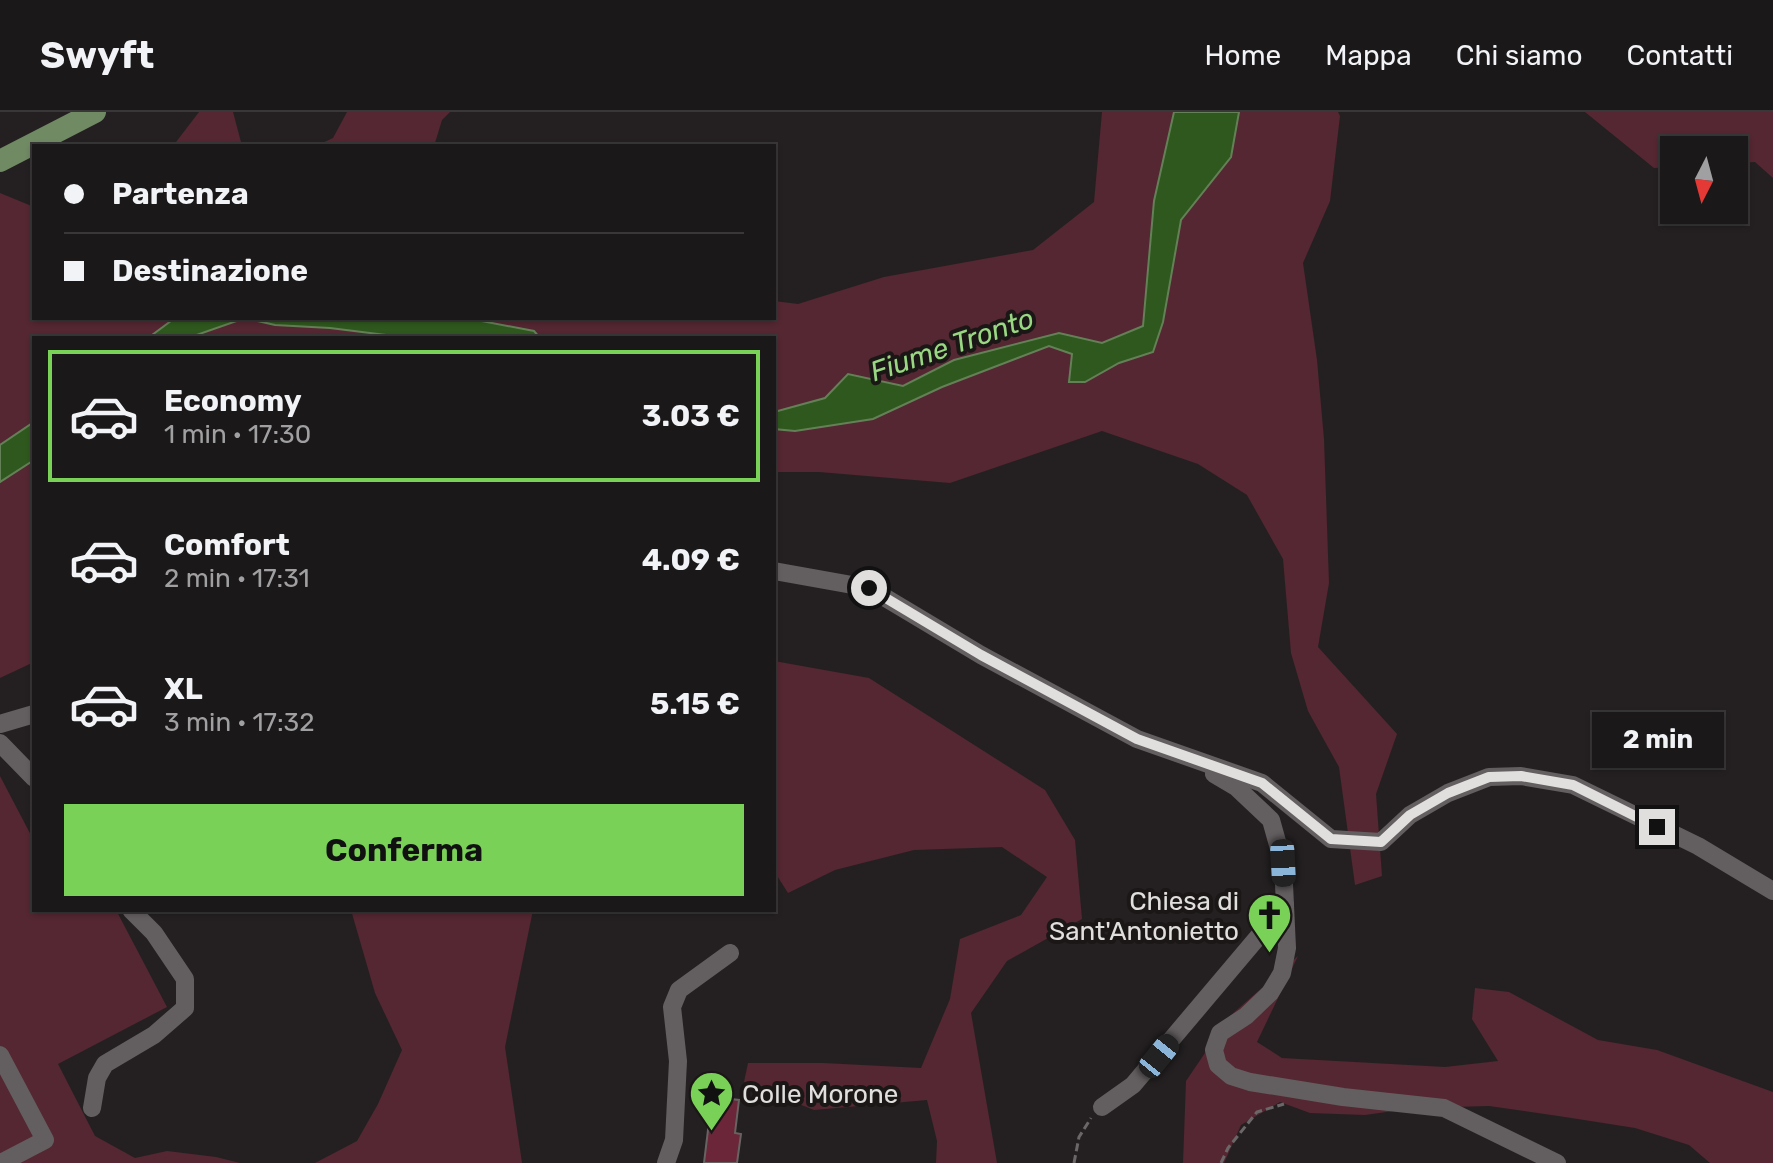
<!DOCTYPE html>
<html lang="it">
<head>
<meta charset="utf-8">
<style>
	:root { --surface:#1b1819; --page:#242122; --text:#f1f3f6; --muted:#a0a0a2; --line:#393738; --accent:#7ad157 }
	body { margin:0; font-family:Rubik,sans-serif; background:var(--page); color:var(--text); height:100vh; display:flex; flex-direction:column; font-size:30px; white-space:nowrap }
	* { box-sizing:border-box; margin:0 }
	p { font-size:26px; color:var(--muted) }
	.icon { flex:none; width:44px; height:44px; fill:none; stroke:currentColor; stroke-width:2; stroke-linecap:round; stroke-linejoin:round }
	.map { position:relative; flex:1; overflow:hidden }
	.panel { position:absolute; left:32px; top:224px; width:744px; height:576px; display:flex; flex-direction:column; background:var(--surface); border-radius:0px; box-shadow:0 2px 6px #0004,0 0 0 2px var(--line) }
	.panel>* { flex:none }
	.top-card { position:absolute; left:32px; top:32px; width:744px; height:176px; border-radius:0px; box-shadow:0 2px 6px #0004,0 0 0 2px var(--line); display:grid; align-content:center; height:176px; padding:0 32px; background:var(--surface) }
	.needle { width:52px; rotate:186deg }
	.buttons { position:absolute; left:1660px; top:24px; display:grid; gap:16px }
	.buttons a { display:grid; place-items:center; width:88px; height:88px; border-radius:0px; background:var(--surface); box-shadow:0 2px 6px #0004,0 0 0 2px var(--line); font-size:40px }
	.end { position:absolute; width:36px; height:36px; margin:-18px; border:10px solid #e1dede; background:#111; box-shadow:0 0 0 4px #111 }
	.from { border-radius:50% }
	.bubble { position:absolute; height:56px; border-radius:0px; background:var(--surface); box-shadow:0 2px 6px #0004,0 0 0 2px var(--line); font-size:26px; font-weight:700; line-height:56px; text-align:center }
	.car { position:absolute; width:24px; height:48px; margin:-24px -12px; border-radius:10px; box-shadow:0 0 6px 2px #0007; background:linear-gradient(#222 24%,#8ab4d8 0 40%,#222 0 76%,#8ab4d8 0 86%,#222 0) }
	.top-card b { display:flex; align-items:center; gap:28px; height:76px; font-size:30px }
	.top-card b+b { border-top:2px solid var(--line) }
	.top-card i { width:20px; height:20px; background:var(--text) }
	ul { padding:14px 0 0; list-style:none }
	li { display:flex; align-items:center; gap:24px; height:132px; margin:0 16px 12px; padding:0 16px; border:4px solid transparent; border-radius:0px }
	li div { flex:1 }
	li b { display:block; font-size:30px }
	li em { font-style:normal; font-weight:700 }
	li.current { border-color:var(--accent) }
	li>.icon { width:72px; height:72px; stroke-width:1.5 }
	.primary-button { display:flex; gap:16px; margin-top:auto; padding:16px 32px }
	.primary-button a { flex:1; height:92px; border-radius:0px; background:var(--accent); color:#111; font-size:32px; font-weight:700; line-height:92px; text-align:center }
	header { display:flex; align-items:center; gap:48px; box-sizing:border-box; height:112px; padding:0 40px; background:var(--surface); border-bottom:2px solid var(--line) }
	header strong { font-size:38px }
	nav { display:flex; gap:44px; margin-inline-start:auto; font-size:28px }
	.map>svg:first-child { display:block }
</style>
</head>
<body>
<header>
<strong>Swyft</strong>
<nav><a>Home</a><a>Mappa</a><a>Chi siamo</a><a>Contatti</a></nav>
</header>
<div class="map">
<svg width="1773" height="1051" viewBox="0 0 1773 1051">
	<rect width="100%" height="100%" fill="#242021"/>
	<g fill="#542732">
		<polygon points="199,0 233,0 242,34 173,34"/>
		<polygon points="347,0 450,0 442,8 434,34 316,34 333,26"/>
		<polygon points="1102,0 1174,0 1154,89 1143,214 1102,231 1059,221 954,248 903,274 848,262 826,286 774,300 774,226 540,226 533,219 466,206 774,206 774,189 798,192 884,165 1033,138 1094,90"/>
		<polygon points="1239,0 1338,0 1340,4 1330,89 1303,151 1317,248 1324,327 1329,471 1318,535 1397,622 1376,682 1382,764 1355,773 1339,655 1308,599 1291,541 1283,447 1247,383 1198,352 1102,319 950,371 819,360 774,360 774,317 795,319 873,307 942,275 1049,234 1072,242 1069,270 1085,270 1119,251 1153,240 1163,210 1181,108 1231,45"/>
		<polygon points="1585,0 1773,0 1773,66 1755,50 1734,51 1734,38 1674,38 1674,55 1654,56"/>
		<polygon points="0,81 34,95 34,206 175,206 148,226 34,226 34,310 0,333"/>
		<path d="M245 206C300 218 356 214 410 226H188Z"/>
		<polygon points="34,348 34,550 0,566 0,370"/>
		<polygon points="774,549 869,566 1045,678 1075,728 1082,807 1007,849 971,901 997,1051 936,1051 937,1029 927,988 814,998 744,970 748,951 823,951 921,956 950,887 960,827 1021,803 1047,765 1002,735 914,738 835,758 788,781 774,759"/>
		<polygon points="0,664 34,729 34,798 116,798 167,895 58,952 95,1024 135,1046 167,1039 216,1045 240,1051 0,1051"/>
		<polygon points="351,798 533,798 505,935 522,1051 315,1051 357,1029 378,992 402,938 375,881"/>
		<polygon points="1298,844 1257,930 1282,946 1445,955 1498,949 1472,907 1475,876 1509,880 1598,928 1657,938 1773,980 1773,1051 1710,1051 1689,1033 1635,1016 1565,1005 1489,994 1415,996 1365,1003 1310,1001 1280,990 1241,1013 1224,1051 1183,1051 1186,969 1230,904"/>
	</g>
	<g fill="#2e581d" stroke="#648057" stroke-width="2">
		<polygon points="1174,0 1239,0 1231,45 1181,108 1163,210 1153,240 1119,251 1085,270 1069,270 1072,242 1049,234 942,275 873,307 795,319 774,317 774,300 825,286 848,262 903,274 954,248 1059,221 1102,231 1143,214 1154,89"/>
		<polygon points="175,206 466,206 534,219 540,226 410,226 330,216 275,213 245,206 188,226 148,226"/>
		<polygon points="34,310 34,348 0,370 0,333"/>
	</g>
	<polygon fill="#6b2639" stroke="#686363" stroke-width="2" points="712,985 739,988 735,1021 741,1022 737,1051 704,1051"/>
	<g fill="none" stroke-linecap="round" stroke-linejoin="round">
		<g stroke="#6b6768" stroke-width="3" stroke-dasharray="8 4" stroke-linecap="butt">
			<polyline points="1074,1051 1079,1025 1091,1006"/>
			<polyline points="1221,1051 1228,1036 1257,1000 1284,992"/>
		</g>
		<g stroke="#635e5f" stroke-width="18">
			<polyline points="774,459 869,476 981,543 1137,627 1262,671 1331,727 1381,730 1410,703 1448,681 1489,665 1521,664 1573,673 1698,734 1773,779"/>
			<polyline points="0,612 34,602"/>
			<polyline points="0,631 34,666"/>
			<polyline points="1214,662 1236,675 1271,708 1283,751 1287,836 1282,861 1270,881 1246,904 1220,921 1214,938 1218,953 1231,964 1250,970 1343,985 1444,996 1557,1051"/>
			<polyline points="0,943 45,1028 1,1051"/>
			<polyline points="1102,995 1133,973 1285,793"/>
			<polyline points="92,996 97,966 105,952 154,923 185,896 185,867 154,821 131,798"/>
			<polyline points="666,1051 674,1028 678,949 672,895 679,878 730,841"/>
		</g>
		<polyline stroke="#708a64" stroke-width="22" points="0,49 95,0"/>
	</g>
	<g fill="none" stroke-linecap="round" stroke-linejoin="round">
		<polyline stroke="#e1dede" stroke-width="10" points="869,476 981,543 1137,627 1262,671 1331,727 1381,730 1410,703 1448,681 1489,665 1521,664 1573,673 1657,715"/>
	</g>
	<defs>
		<symbol id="church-pin" viewBox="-11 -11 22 30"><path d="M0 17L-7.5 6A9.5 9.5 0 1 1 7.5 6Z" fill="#7ad157" stroke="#1b1717"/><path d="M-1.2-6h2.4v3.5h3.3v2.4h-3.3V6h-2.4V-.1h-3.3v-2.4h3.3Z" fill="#111"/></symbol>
		<symbol id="sight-pin" viewBox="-11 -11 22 30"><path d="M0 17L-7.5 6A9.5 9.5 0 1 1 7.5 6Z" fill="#7ad157" stroke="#1b1717"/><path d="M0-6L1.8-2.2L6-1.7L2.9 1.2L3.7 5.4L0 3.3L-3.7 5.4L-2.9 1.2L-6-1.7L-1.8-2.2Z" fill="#111"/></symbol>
	</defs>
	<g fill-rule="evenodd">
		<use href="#church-pin" x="1244" y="778" width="51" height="69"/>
		<use href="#sight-pin" x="686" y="956" width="51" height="69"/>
	</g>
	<g text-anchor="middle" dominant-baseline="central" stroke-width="8" stroke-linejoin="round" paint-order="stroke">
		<g font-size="26" fill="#e1dede" stroke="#1b1717" text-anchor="end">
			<text x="1239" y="789">Chiesa di<tspan x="1239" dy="30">Sant'Antonietto</tspan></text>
			<text x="742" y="982" text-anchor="start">Colle Morone</text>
		</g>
		<g font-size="28" font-style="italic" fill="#99d783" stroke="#1b1717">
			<text transform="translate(952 233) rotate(-19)">Fiume Tronto</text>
		</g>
	</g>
</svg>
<div class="buttons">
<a><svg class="needle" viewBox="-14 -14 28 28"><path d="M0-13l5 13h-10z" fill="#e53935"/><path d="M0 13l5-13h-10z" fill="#a0a0a2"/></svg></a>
</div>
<i class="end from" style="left:869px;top:476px"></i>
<i class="end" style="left:1657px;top:715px"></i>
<div class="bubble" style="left:1592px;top:600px;width:132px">2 min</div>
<i class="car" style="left:1283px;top:751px;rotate:177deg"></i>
<i class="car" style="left:1159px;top:944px;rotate:39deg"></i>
<div class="top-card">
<b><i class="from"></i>Partenza</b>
<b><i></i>Destinazione</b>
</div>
<section class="panel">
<ul>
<li class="current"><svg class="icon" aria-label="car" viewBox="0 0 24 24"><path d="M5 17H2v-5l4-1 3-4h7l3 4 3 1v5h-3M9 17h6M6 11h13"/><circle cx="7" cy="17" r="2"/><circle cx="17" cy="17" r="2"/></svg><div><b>Economy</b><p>1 min · 17:30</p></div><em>3.03 €</em></li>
<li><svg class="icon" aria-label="car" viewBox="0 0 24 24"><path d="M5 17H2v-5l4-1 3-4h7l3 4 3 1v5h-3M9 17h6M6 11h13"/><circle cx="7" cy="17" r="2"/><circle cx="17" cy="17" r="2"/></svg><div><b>Comfort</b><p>2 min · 17:31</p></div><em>4.09 €</em></li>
<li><svg class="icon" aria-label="car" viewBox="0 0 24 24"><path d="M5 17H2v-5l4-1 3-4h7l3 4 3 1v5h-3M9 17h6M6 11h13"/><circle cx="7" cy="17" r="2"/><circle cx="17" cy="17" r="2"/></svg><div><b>XL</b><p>3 min · 17:32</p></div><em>5.15 €</em></li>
</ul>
<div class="primary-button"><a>Conferma</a></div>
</section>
</div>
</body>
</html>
